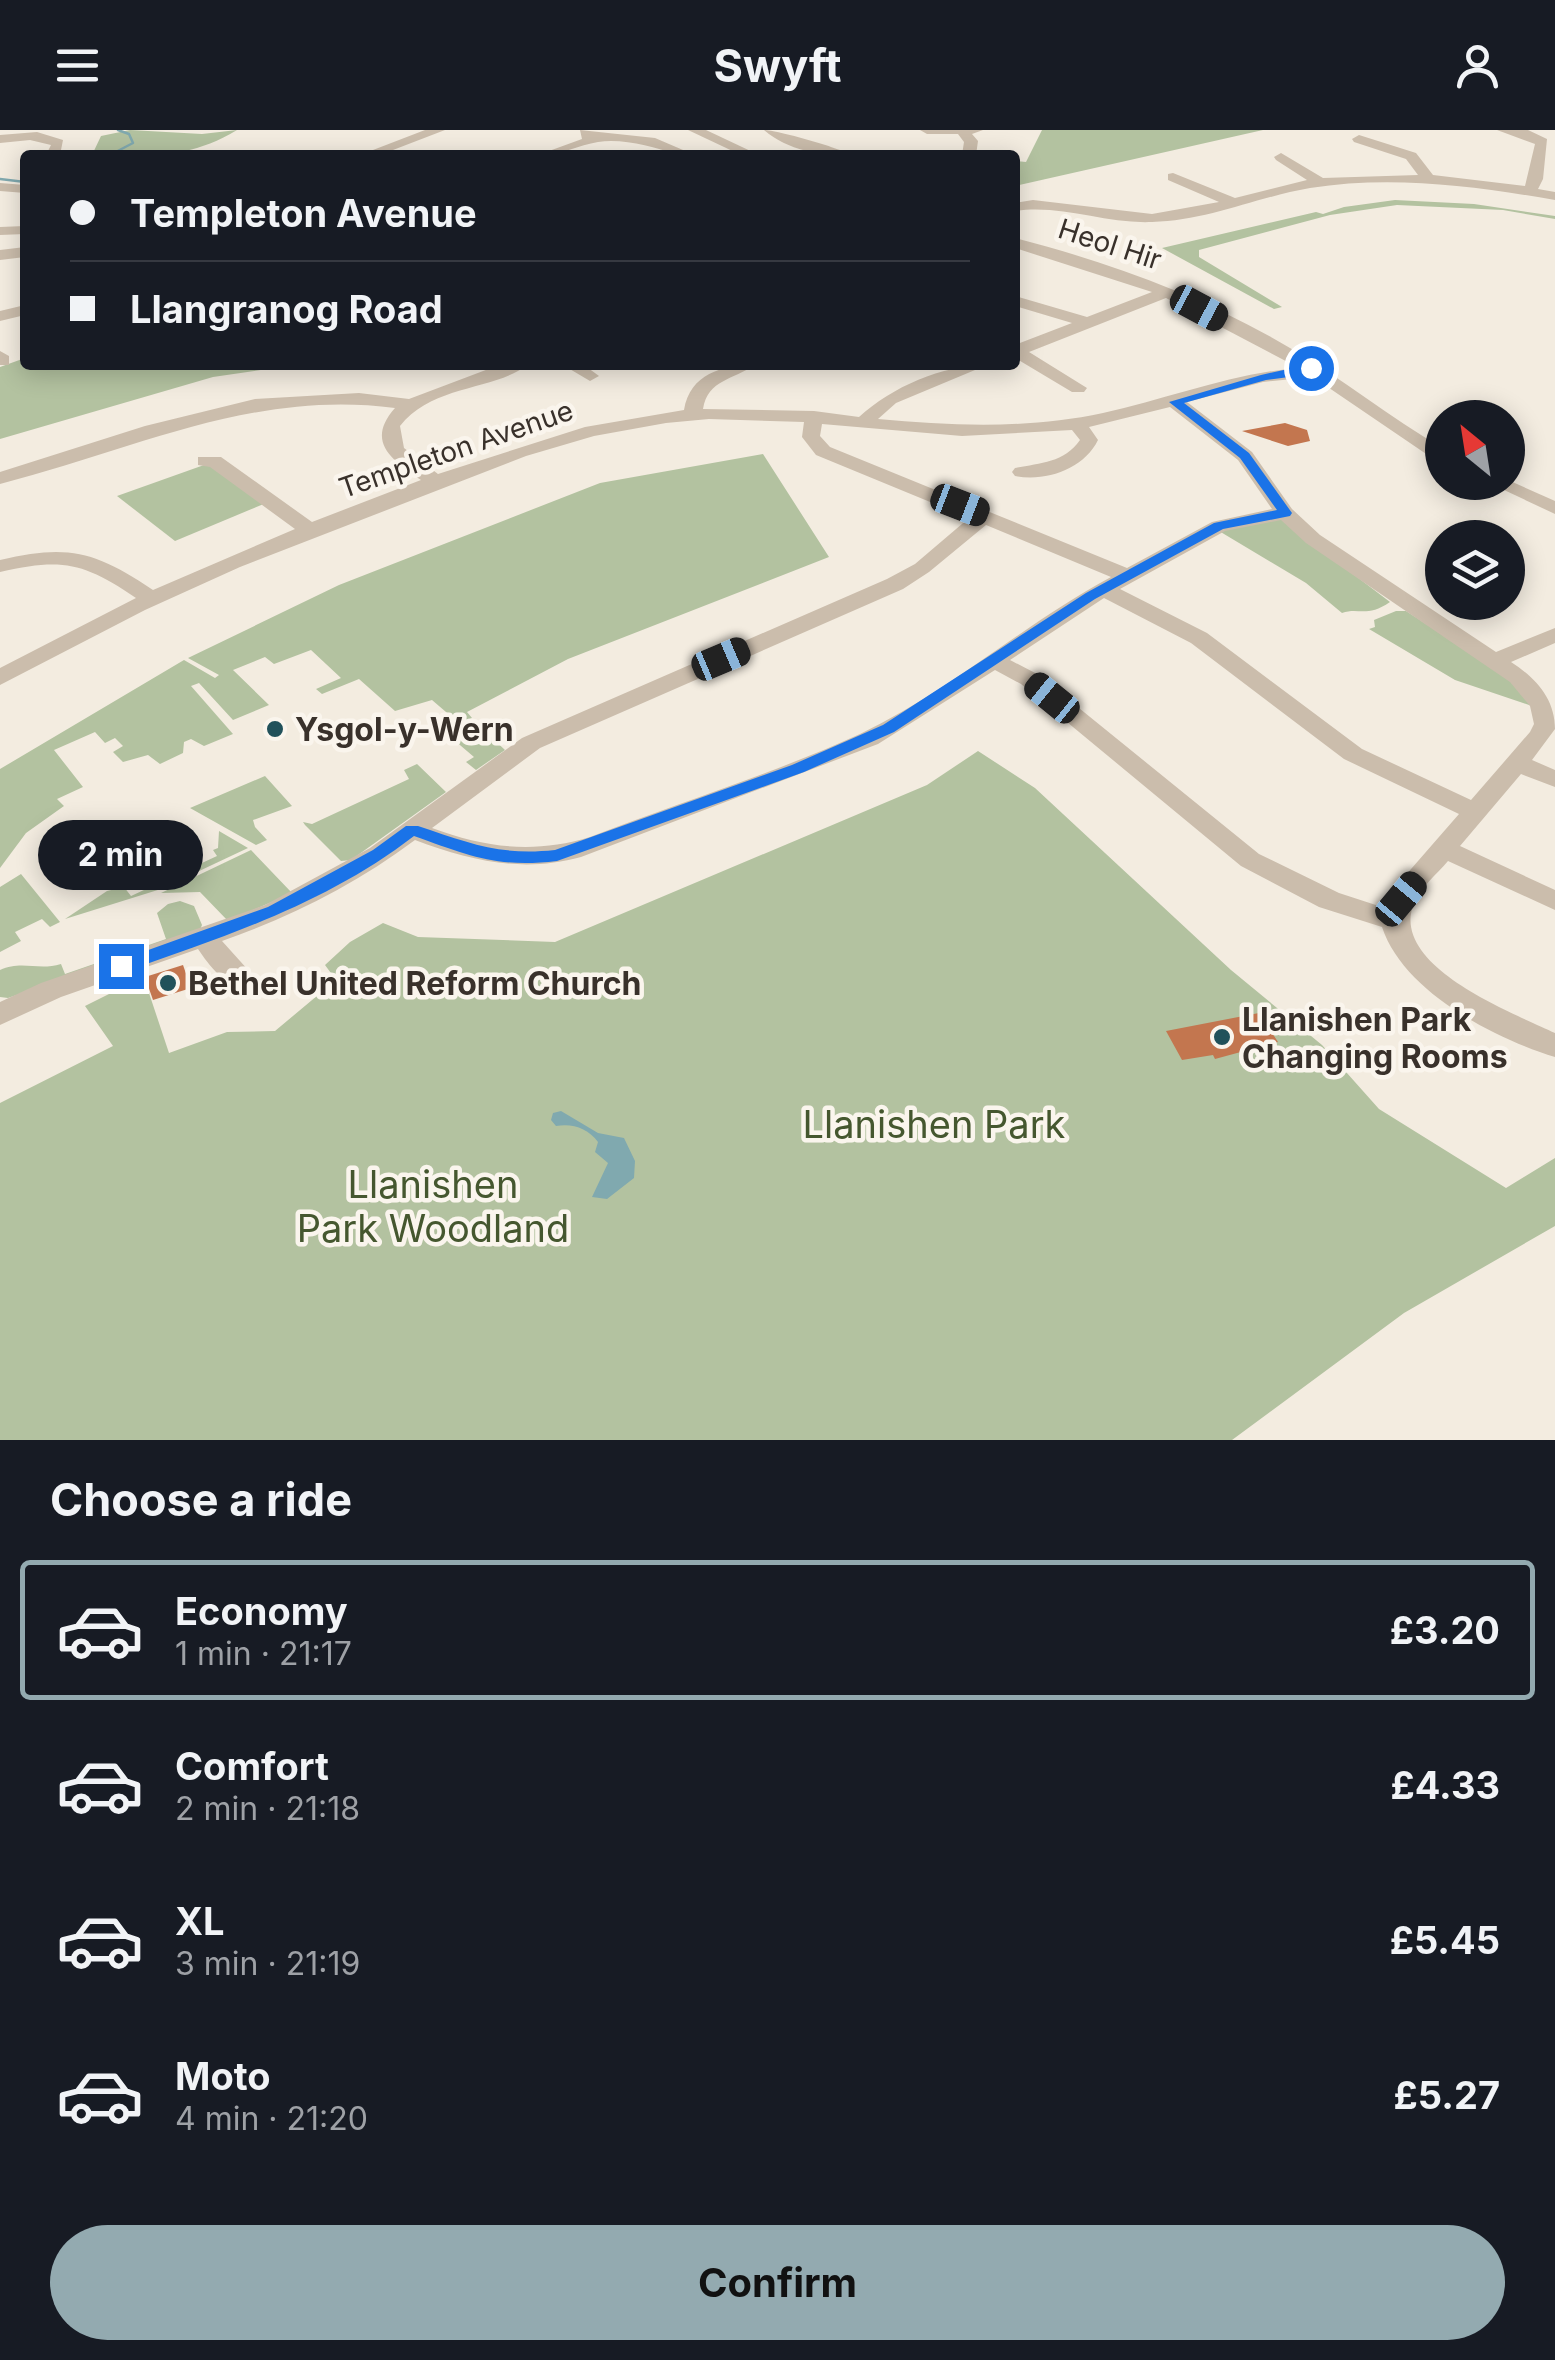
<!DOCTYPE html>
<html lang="en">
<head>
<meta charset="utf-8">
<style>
	:root { --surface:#171b24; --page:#20242c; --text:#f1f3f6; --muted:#9ea1a6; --line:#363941; --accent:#93aab0 }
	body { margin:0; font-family:Inter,sans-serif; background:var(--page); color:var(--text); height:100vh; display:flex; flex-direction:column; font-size:38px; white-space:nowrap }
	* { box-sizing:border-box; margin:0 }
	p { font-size:32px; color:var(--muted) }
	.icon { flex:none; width:55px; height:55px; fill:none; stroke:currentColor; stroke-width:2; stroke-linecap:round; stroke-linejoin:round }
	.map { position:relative; height:1310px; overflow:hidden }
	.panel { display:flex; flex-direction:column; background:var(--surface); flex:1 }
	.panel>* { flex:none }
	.banner { position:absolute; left:20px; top:20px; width:1000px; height:220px; border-radius:10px; box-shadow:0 5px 25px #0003; display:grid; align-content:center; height:220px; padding:0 50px; background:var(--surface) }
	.needle { width:65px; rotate:330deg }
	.buttons { position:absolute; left:1425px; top:270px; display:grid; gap:20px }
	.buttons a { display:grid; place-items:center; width:100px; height:100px; border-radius:50%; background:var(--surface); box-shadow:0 5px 25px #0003; font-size:50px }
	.end { position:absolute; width:45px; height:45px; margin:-22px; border:12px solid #1a73e8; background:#fff; box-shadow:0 0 0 5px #fff }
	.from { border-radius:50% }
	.bubble { position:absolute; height:70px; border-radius:35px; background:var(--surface); box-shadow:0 5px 25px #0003; font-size:32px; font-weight:700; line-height:70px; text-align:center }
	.car { position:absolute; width:30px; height:60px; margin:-30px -15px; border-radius:12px; box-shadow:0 0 8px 2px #0007; background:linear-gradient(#222 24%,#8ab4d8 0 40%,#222 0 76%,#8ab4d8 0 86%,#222 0) }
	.banner b { display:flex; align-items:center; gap:35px; height:95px; font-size:38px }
	.banner b+b { border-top:2px solid var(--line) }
	.banner i { width:25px; height:25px; background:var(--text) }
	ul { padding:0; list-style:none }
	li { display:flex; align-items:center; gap:30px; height:140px; margin:0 20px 15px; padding:0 30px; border:5px solid transparent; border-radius:10px }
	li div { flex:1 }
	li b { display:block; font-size:38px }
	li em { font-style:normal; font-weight:700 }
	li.selected { border-color:var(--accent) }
	li>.icon { width:90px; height:90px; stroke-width:1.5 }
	h2 { padding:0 50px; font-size:45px; line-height:120px }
	.cta { display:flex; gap:20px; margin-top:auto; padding:20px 50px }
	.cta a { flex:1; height:115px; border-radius:60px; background:var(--accent); color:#111; font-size:40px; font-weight:700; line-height:115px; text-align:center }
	header { display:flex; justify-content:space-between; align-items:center; height:130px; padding:0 50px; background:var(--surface); font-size:45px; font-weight:700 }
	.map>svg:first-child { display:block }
</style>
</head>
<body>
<header><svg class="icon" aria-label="menu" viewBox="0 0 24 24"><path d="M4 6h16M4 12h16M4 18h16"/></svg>Swyft<svg class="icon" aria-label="person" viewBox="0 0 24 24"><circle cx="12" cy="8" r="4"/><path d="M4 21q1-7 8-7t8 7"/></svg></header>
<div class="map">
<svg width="1555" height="1310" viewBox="0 0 1555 1310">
	<rect width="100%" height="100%" fill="#f3ece0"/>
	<g fill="#b3c2a0">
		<path d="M130 0 202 4 237 0C188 30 147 25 92 25L101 6Z"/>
		<polygon points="1042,0 1263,0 1015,56 1015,31 1026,32"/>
		<polygon points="1395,70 1474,74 1555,86 1555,89 1503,80 1397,75 1330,85 1199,120 1199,127 1282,177 1274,179 1162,118 1316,82 1323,84 1344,77"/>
		<polygon points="25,228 25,235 294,235 213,247 0,309 0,237"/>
		<polygon points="763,324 829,427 568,529 467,582 472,588 460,594 432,570 395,581 359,549 322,564 316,559 341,548 311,520 274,534 265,527 233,540 269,575 233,590 199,553 191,556 233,604 204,616 191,609 184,612 183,623 160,634 148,625 123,632 113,622 123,616 115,608 105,613 95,602 54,620 83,657 57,669 64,676 26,703 0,738 0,639 184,530 215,548 219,545 188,528 339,455 600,353"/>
		<polygon points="204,335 211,335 266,373 175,411 117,366"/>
		<path d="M1257 389 1282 390 1390 472C1367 488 1358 477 1342 483L1306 453 1219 401Z"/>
		<polygon points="1396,481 1406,481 1507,546 1532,576 1455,550 1369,499 1375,497 1374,490"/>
		<polygon points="468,596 489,605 505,620 476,640 466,632 474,627 447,604"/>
		<polygon points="978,621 1035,658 1231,840 1322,915 1379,979 1506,1058 1555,1028 1555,1096 1404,1183 1232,1310 0,1310 0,973 113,916 85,876 125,856 121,846 141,839 169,923 227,902 275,901 336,850 325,835 350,812 383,793 418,807 555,812 927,655"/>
		<polygon points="417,634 446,662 351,730 341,731 305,695 303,692 312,694 409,649 404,640"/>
		<polygon points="265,646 292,676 253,690 255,697 267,710 256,715 190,678"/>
		<polygon points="219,701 248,718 161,759 65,789 107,761 124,757 131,766 217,726 213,720 218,718"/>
		<polygon points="251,720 292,763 228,791 200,762 161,763"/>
		<polygon points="21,744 60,792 50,797 42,789 15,802 21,811 0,822 0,757"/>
		<path d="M180 771 194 776 202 795 199 802 8 868 0 867V840C22 830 38 841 61 834L65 844 166 809 157 783 168 774Z"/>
	</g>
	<path fill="#80a9af" d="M561 981 598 1003 624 1008 635 1031 634 1048 607 1069 592 1067 608 1033 595 1022 598 1012C588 998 572 993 556 996L551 990 553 983Z"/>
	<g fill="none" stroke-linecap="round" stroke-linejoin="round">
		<g stroke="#80a9af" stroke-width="2.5">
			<polyline points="110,25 133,13 129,4 118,0"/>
			<polyline points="0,49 25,52"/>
		</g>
	</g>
	<g fill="#c3764f">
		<polygon points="1285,293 1307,300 1310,311 1288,316 1242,301"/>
		<polygon points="183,835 191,858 153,870 145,847"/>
		<polygon points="1259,883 1278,912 1215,929 1213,925 1182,930 1166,901"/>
	</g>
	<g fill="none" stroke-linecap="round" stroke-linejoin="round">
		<g fill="#cbbdac" fill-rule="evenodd">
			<polygon points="425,0 445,0 380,25 360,25"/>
			<path d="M580 0 655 8 683 20 676 24C653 17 623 8 598 12 579 15 561 25 538 25L582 9Z"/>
			<polygon points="688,0 706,0 759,25 741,25"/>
			<path d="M764 0C777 0 840 18 851 25 820 25 788 21 764 0Z"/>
			<polygon points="920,0 983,0 972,4 978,11 976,25 962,25 964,12 958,4 927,4"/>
			<path d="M1497 0H1528L1547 9 1543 49 1538 59 1555 62V70C1474 56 1392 45 1310 58 1257 67 1207 91 1152 92 1105 94 1062 74 1015 81V73L1033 70 1152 84 1219 72 1168 50V44L1173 43 1235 68 1307 50 1276 30 1274 27 1281 23 1323 48 1418 45 1406 29 1354 12 1352 9 1359 5 1416 23 1433 45 1525 56 1535 14Z"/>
			<polygon points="37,2 63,10 60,25 46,25 51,15 30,10 0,13 0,5"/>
			<polygon points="481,21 507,25 474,25"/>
			<polygon points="0,53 25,55 25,63 0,61"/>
			<polygon points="25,96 25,104 0,105 0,97"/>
			<path d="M1015 108C1112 133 1204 167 1290 218 1342 249 1390 287 1442 318V332L1435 330 1313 247 1263 252 1187 272 1252 322 1292 379 1320 405 1496 522 1555 498V513L1511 532C1536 548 1555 569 1555 599L1532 630 1555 640V657L1521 644 1460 716 1555 760V780L1448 731C1437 744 1420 758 1414 773 1388 836 1513 883 1555 903V927C1493 908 1403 861 1382 797L1319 777 1241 736 1021 554 995 540 878 614 581 727C523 743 471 731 415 710 356 754 291 787 222 811L258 851 254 858C232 865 210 837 198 819L61 867 0 895V872L41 853 265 775 370 718 522 608 887 449 915 434 969 388 816 325 802 307 804 292 709 289 666 293 594 306 526 326 240 437 145 480 0 555V538L136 468C83 432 62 428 0 442V430C68 414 95 421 153 460L295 399 210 337 198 335V327H221L312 392 421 350C392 330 365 312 395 278 254 259 133 320 0 354V342L145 296 255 269 359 263 409 269 499 235H527C494 261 433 254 400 296L404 318 438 344 585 297 684 280C690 244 722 235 754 235 734 250 708 249 703 279L814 281 859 287C892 257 942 235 987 235L896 273 878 289C954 296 1028 299 1103 283 1168 269 1232 243 1299 238L1166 168 1029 222 1087 258 1084 262H1072L1015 228V215L1072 193 1015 176V166L1087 187 1152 162 1015 118ZM1170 277 1238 330 1272 379 1212 392 1127 438 830 317 820 306 822 294 962 306 1072 300 1080 310C1064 333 1040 333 1015 338L1012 342 1015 346C1046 352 1084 339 1098 310L1089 297ZM1281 390 1306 413 1510 552 1530 576 1534 594 1530 602 1471 670 1362 619 1207 503 1120 459 1225 401ZM986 395 1111 447C1025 493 949 562 860 604 775 643 678 673 590 707 534 724 486 718 432 698L540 618 903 459 929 442ZM1104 468 1191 513 1344 629 1459 684 1391 762 1385 778 1339 763 1259 724 1037 544 1010 530Z"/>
			<polygon points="25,117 25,127 0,130 0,120"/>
			<polygon points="25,175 25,185 0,191 0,181"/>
			<polygon points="0,221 9,226 9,235 0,235"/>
			<polygon points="563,235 584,235 599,246 590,251"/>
			<polygon points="1508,350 1555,371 1555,384 1487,352"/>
		</g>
	</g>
	<path fill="#1a73e8" d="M1311 234 1320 238V243L1266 250 1184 273 1249 323 1292 383 1290 386 1223 399 1095 469 894 602 804 642 557 731C497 738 470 726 414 706 327 773 229 805 127 841H115L112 836 115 832 268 777 373 720 406 696H418C469 713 500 726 555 720L792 635 883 595 1086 463 1214 393 1277 380 1240 328 1169 272 1261 245Z"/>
	<g fill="#21515a" stroke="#faf5ed" stroke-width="4">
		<circle cx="275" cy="599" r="10"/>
		<circle cx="168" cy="853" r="10"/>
		<circle cx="1222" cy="907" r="10"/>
	</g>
	<g text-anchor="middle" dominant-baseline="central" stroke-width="9" stroke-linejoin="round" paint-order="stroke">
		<g font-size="28" fill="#39312b" stroke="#faf5ed">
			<text transform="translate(1110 114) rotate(18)">Heol Hir</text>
			<text transform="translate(456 319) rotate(-19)">Templeton Avenue</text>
		</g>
		<g font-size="32" font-weight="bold" fill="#39312b" stroke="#faf5ed" text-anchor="start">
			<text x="295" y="599">Ysgol-y-Wern</text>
			<text x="188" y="853">Bethel United Reform Church</text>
			<text x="1242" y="889">Llanishen Park<tspan x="1242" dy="37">Changing Rooms</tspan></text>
		</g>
		<g font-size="38" fill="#45572f" stroke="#faf5ed">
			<text x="934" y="994">Llanishen Park</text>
			<text x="433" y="1054">Llanishen<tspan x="433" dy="44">Park Woodland</tspan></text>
		</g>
	</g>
</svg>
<div class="buttons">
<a><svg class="needle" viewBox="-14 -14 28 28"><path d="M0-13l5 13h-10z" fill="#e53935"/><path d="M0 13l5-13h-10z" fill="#9ea1a6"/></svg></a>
<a><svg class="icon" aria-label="layers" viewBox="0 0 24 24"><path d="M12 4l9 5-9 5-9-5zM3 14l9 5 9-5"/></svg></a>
</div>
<i class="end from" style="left:1311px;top:238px"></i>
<i class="end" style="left:121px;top:836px"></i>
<div class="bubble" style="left:38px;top:690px;width:165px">2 min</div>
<i class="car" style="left:1199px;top:178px;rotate:118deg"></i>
<i class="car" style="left:960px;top:375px;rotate:111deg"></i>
<i class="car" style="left:721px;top:529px;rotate:67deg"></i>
<i class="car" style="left:1052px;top:568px;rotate:309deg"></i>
<i class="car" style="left:1401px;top:769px;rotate:40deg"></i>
<div class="banner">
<b><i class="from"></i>Templeton Avenue</b>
<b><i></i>Llangranog Road</b>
</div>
</div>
<section class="panel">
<h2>Choose a ride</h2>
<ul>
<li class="selected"><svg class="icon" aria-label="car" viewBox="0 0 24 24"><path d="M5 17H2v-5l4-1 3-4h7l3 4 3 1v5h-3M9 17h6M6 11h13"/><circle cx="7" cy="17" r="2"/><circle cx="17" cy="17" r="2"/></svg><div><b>Economy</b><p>1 min · 21:17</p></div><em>£3.20</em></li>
<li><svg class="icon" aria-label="car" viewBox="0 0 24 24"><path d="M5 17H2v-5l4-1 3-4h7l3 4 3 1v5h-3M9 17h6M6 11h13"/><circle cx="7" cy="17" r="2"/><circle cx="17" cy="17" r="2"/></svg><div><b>Comfort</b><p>2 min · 21:18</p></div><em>£4.33</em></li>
<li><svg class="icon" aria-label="car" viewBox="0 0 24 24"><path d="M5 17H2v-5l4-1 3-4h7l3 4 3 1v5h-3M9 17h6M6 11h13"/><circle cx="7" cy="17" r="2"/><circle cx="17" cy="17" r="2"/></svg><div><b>XL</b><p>3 min · 21:19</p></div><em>£5.45</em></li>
<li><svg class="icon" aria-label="car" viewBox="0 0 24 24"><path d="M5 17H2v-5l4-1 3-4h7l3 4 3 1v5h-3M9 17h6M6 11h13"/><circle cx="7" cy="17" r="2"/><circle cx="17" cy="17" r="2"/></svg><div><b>Moto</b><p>4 min · 21:20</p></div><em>£5.27</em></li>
</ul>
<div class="cta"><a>Confirm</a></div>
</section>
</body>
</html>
